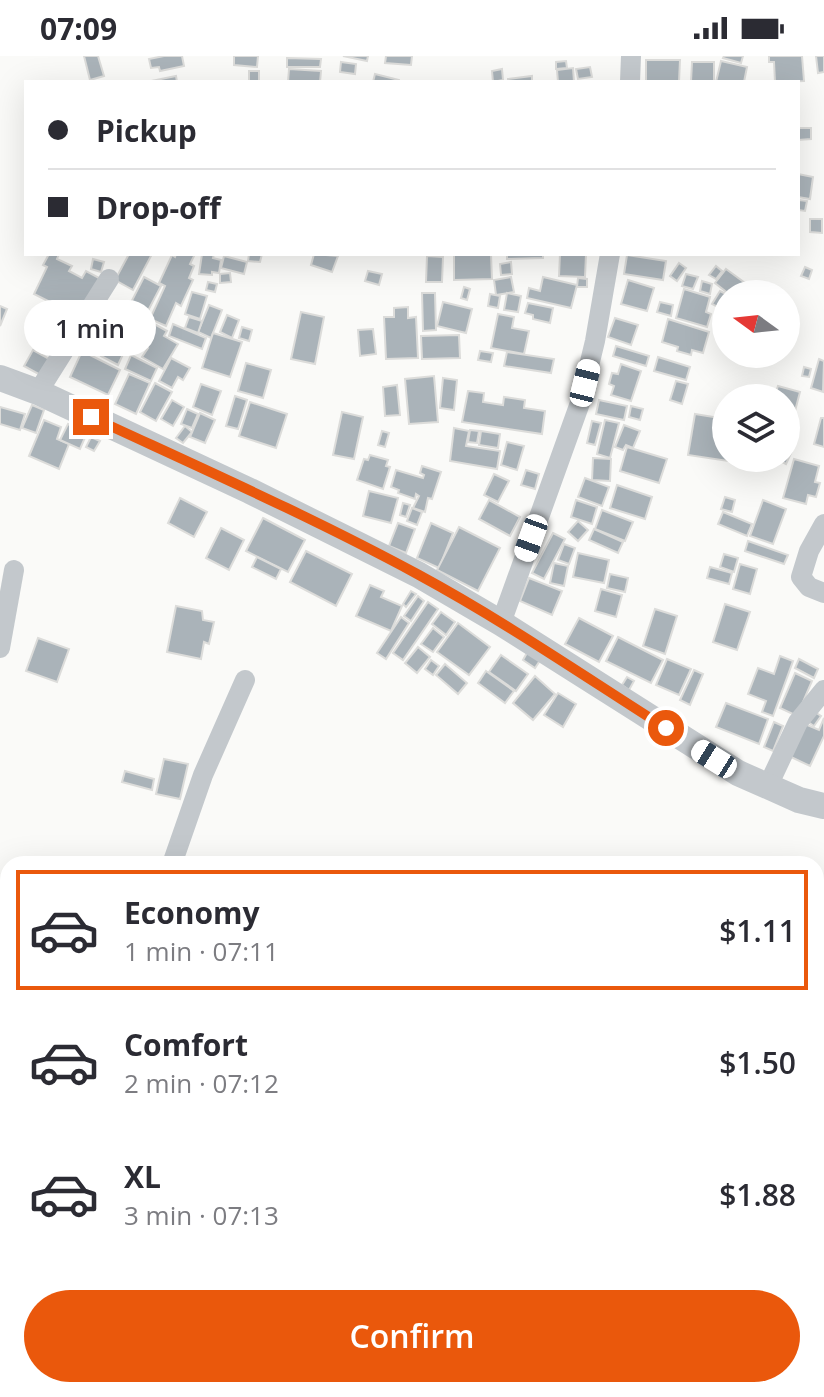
<!DOCTYPE html>
<html lang="en">
<head>
<meta charset="utf-8">
<style>
	:root { --surface:#fff; --page:#f2f2f3; --text:#2b2b33; --muted:#7c7c81; --line:#e1e1e2; --accent:#ea580c }
	body { margin:0; font-family:"Open Sans",sans-serif; background:var(--page); color:var(--text); height:100vh; display:flex; flex-direction:column; font-size:30px; white-space:nowrap }
	* { box-sizing:border-box; margin:0 }
	p { font-size:26px; color:var(--muted) }
	.icon { flex:none; width:44px; height:44px; fill:none; stroke:currentColor; stroke-width:2; stroke-linecap:round; stroke-linejoin:round }
	.map { position:relative; flex:1; overflow:hidden }
	.details { position:absolute; left:0px; top:800px; width:824px; height:542px; display:flex; flex-direction:column; background:var(--surface); border-radius:24px 24px 0 0; box-shadow:0 8px 32px #0002 }
	.details>* { flex:none }
	.banner { position:absolute; left:24px; top:24px; width:776px; height:176px; border-radius:0px; box-shadow:0 8px 32px #0002; display:grid; align-content:center; height:176px; padding:0 24px; background:var(--surface) }
	.needle { width:52px; rotate:285deg }
	.controls { position:absolute; left:712px; top:224px; display:grid; gap:16px }
	.controls a { display:grid; place-items:center; width:88px; height:88px; border-radius:50%; background:var(--surface); box-shadow:0 8px 32px #0002; font-size:40px }
	.end { position:absolute; width:36px; height:36px; margin:-18px; border:10px solid #ea580c; background:#fff; box-shadow:0 0 0 4px #fff }
	.from { border-radius:50% }
	.bubble { position:absolute; height:56px; border-radius:28px; background:var(--surface); box-shadow:0 8px 32px #0002; font-size:26px; font-weight:600; line-height:56px; text-align:center }
	.car { position:absolute; width:24px; height:48px; margin:-24px -12px; border-radius:10px; box-shadow:0 0 6px 2px #0007; background:linear-gradient(#fff 24%,#345 0 40%,#fff 0 76%,#345 0 86%,#fff 0) }
	.banner b { display:flex; align-items:center; gap:28px; height:76px; font-size:30px }
	.banner b+b { border-top:2px solid var(--line) }
	.banner i { width:20px; height:20px; background:var(--text) }
	ul { padding:14px 0 0; list-style:none }
	li { display:flex; align-items:center; gap:24px; height:120px; margin:0 16px 12px; padding:0 8px; border:4px solid transparent; border-radius:0px }
	li div { flex:1 }
	li b { display:block; font-size:30px }
	li em { font-style:normal; font-weight:600 }
	li.active { border-color:var(--accent) }
	li>.icon { width:72px; height:72px; stroke-width:1.5 }
	.action { display:flex; gap:16px; margin-top:auto; padding:16px 24px }
	.action a { flex:1; height:92px; border-radius:48px; background:var(--accent); color:#fff; font-size:32px; font-weight:600; line-height:92px; text-align:center }
	.status { display:flex; justify-content:space-between; align-items:center; height:56px; padding:0 40px; background:var(--surface); direction:ltr }
	.status svg { height:22px; fill:currentColor }
	.map>svg:first-child { display:block }
</style>
</head>
<body>
<div class="status"><b>07:09</b><svg viewBox="0 0 49 12"><path d="M0 12V9h3v3zM5 12V6h3v6zM10 12V3h3v9zM15 12V0h3v12zM26 1h20v11H26zM47 4h2v5h-2z"/></svg></div>
<div class="map">
<svg width="824" height="1341" viewBox="0 0 824 1341">
	<rect width="100%" height="100%" fill="#fafaf8"/>
	<polygon fill="#e8e9e9" points="293,1334 546,1334 549,1341 293,1341"/>
	<g fill="#aab3b9" stroke="#dcdcda" stroke-width="2">
		<polygon points="84,0 98,0 104,20 90,24"/>
		<polygon points="164,0 182,0 184,10 160,15 159,11 151,12 149,3"/>
		<polygon points="234,0 258,0 257,11 234,9"/>
		<polygon points="343,0 368,0 367,5"/>
		<polygon points="386,0 412,0 411,9 385,7"/>
		<polygon points="724,0 743,0 741,7 723,2"/>
		<polygon points="769,0 802,0 804,25 775,26 774,6 769,6"/>
		<polygon points="816,0 824,0 824,16 818,17"/>
		<polygon points="287,2 321,3 320,11 287,11"/>
		<polygon points="646,4 680,4 679,26 646,26"/>
		<polygon points="566,5 567,12 556,13 556,6"/>
		<polygon points="721,5 747,11 744,26 716,26"/>
		<polygon points="341,6 356,8 355,18 340,16"/>
		<polygon points="692,6 714,6 714,26 691,26"/>
		<polygon points="590,11 592,21 578,23 576,13"/>
		<polygon points="573,12 574,26 558,26 557,14"/>
		<polygon points="289,13 321,15 320,26 288,26"/>
		<polygon points="502,13 503,24 493,26 492,15"/>
		<rect x="249" y="15" width="10" height="11"/>
		<polygon points="375,18 399,24 399,26 373,26"/>
		<polygon points="176,20 177,26 151,26 151,25"/>
		<polygon points="532,20 532,26 508,26 508,23"/>
		<polygon points="798,72 811,72 811,83 798,84"/>
		<polygon points="798,118 813,121 810,143 798,141"/>
		<polygon points="799,144 807,145 805,155 798,154"/>
		<polygon points="810,163 822,163 822,177 810,176"/>
		<polygon points="49,198 59,198 57,203 72,210 69,215 82,222 86,215 101,223 82,262 34,238 47,211 43,209"/>
		<polygon points="129,198 152,198 133,234 115,224"/>
		<polygon points="176,198 195,198 190,208 194,210 189,222 193,224 181,250 176,247 166,270 150,263 165,230 159,227 172,199 175,201"/>
		<polygon points="202,198 214,198 213,202 221,204 219,217 212,216 212,219 199,218"/>
		<polygon points="249,198 262,198 260,206 248,205"/>
		<polygon points="314,198 338,200 332,216 311,209"/>
		<polygon points="454,198 491,198 492,223 454,224"/>
		<polygon points="507,198 543,198 543,202 507,203"/>
		<polygon points="560,198 586,198 585,221 559,220"/>
		<polygon points="627,199 666,205 663,224 624,218"/>
		<polygon points="224,200 247,206 244,218 221,212"/>
		<polygon points="427,200 443,201 442,226 426,226"/>
		<polygon points="93,203 104,206 101,216 91,213"/>
		<polygon points="511,206 512,218 501,219 500,208"/>
		<polygon points="679,207 686,212 677,225 670,220"/>
		<polygon points="716,210 722,215 716,223 709,219"/>
		<polygon points="805,211 812,214 809,223 801,220"/>
		<polygon points="726,213 745,227 736,238 729,238 715,227"/>
		<polygon points="368,215 382,218 379,229 365,225"/>
		<polygon points="230,217 231,226 220,227 220,218"/>
		<polygon points="686,218 698,221 693,233 682,230"/>
		<polygon points="144,221 161,230 140,270 123,262"/>
		<polygon points="511,221 514,236 496,239 494,224"/>
		<polygon points="543,221 577,229 571,252 527,242 529,232 540,235"/>
		<polygon points="578,222 587,223 587,231 577,231"/>
		<polygon points="628,224 654,232 647,255 621,248"/>
		<polygon points="702,225 712,228 710,238 700,235"/>
		<polygon points="208,226 217,228 215,236 206,234"/>
		<polygon points="464,231 470,233 467,244 461,242"/>
		<polygon points="684,233 710,241 706,256 711,258 707,271 676,262"/>
		<polygon points="720,235 726,238 723,254 712,248"/>
		<polygon points="192,236 207,240 200,263 185,258"/>
		<polygon points="422,237 435,237 436,274 423,275"/>
		<polygon points="507,237 521,240 518,256 504,254"/>
		<polygon points="490,238 500,240 498,252 488,250"/>
		<polygon points="443,246 472,253 466,277 437,270"/>
		<polygon points="660,246 673,249 671,260 657,256"/>
		<polygon points="528,247 553,252 550,267 533,263 533,259 525,257"/>
		<polygon points="209,249 222,254 211,282 198,276"/>
		<polygon points="0,250 7,253 0,270"/>
		<polygon points="408,251 408,262 416,261 418,302 386,303 384,261 394,261 394,252"/>
		<polygon points="106,255 118,261 110,276 99,269"/>
		<polygon points="301,256 324,261 315,308 291,303"/>
		<polygon points="498,258 514,261 512,272 529,275 524,298 491,292"/>
		<polygon points="227,259 239,264 232,282 220,276"/>
		<polygon points="189,261 202,265 198,277 185,272"/>
		<polygon points="615,262 638,269 631,289 608,281"/>
		<polygon points="120,263 139,273 127,294 113,287 118,277 114,275"/>
		<polygon points="668,263 709,276 703,297 692,294 691,299 677,295 678,291 662,286"/>
		<polygon points="147,264 167,275 164,280 178,288 163,313 142,301 148,292 135,285"/>
		<polygon points="173,268 206,282 202,293 169,280"/>
		<polygon points="242,271 252,274 249,285 239,282"/>
		<polygon points="373,273 376,298 360,300 358,274"/>
		<polygon points="213,277 242,286 230,321 202,312"/>
		<polygon points="459,279 460,302 422,303 421,280"/>
		<polygon points="108,286 125,294 118,309 101,300"/>
		<polygon points="616,290 649,300 646,310 613,300"/>
		<polygon points="33,294 53,305 44,321 24,310"/>
		<polygon points="82,295 120,314 108,339 70,321"/>
		<polygon points="480,295 493,297 491,306 478,304"/>
		<polygon points="507,296 554,303 551,317 504,310"/>
		<polygon points="131,299 157,312 151,325 125,313"/>
		<polygon points="658,301 690,311 686,324 654,315"/>
		<polygon points="171,302 190,312 183,324 178,321 172,332 159,325"/>
		<polygon points="819,303 824,305 823,336 811,332"/>
		<polygon points="246,307 271,314 263,342 238,335"/>
		<polygon points="621,308 641,315 631,345 611,339 614,330 609,328 612,317 618,318"/>
		<polygon points="804,311 811,313 809,321 802,320"/>
		<polygon points="129,318 150,327 136,358 115,348"/>
		<polygon points="434,320 438,366 409,368 405,323"/>
		<polygon points="443,322 457,324 454,354 440,352"/>
		<polygon points="676,325 688,328 682,348 670,344"/>
		<polygon points="155,327 172,336 156,365 140,356"/>
		<polygon points="201,328 221,335 212,359 193,351"/>
		<polygon points="397,329 400,359 385,360 383,331"/>
		<polygon points="778,330 800,336 790,374 786,373 786,342 769,342 770,338 775,339"/>
		<polygon points="468,335 484,337 483,346 503,349 504,341 525,344 524,352 545,355 542,378 462,366"/>
		<polygon points="235,340 247,344 238,373 226,370"/>
		<polygon points="172,344 184,351 173,370 161,363"/>
		<polygon points="599,344 627,350 624,364 596,358"/>
		<polygon points="250,346 287,358 276,392 239,380"/>
		<polygon points="32,349 44,354 36,377 22,372"/>
		<polygon points="631,350 643,353 640,364 629,361"/>
		<polygon points="0,351 25,358 20,374 0,368"/>
		<polygon points="187,353 198,358 192,372 181,368"/>
		<polygon points="342,356 363,361 354,403 333,399"/>
		<polygon points="200,357 215,364 205,387 190,381"/>
		<polygon points="695,358 726,363 726,402 729,402 728,405 688,399"/>
		<polygon points="821,362 824,362 824,391 814,388"/>
		<polygon points="44,364 61,371 57,383 69,388 59,413 29,400"/>
		<polygon points="605,364 619,367 610,402 597,398"/>
		<polygon points="592,365 601,367 595,389 587,387"/>
		<polygon points="68,368 87,377 80,393 60,384"/>
		<polygon points="624,369 640,375 633,392 626,389 623,394 615,391"/>
		<polygon points="185,370 192,376 183,387 176,382"/>
		<polygon points="454,372 469,375 466,390 500,395 497,413 450,405"/>
		<polygon points="470,374 479,375 477,387 468,386"/>
		<polygon points="382,375 389,377 385,391 378,389"/>
		<polygon points="481,375 500,378 498,392 479,389"/>
		<polygon points="91,381 100,385 94,395 86,391"/>
		<polygon points="507,386 524,390 517,414 501,409"/>
		<polygon points="627,391 667,403 659,427 620,415"/>
		<polygon points="786,392 792,395 786,408 775,402 786,402"/>
		<polygon points="370,399 388,404 386,410 390,411 383,433 357,424 364,403 368,404"/>
		<polygon points="593,402 611,403 610,425 592,424"/>
		<polygon points="794,403 819,410 815,426 820,427 816,441 808,439 806,448 783,442"/>
		<polygon points="422,410 441,416 432,443 428,442 425,456 413,452 419,440 416,438 415,443 398,437 399,434 391,431 396,414 423,422 424,419 420,417"/>
		<polygon points="526,414 539,418 535,433 521,429"/>
		<polygon points="494,418 509,425 498,446 484,439"/>
		<polygon points="585,422 609,431 602,450 578,441"/>
		<polygon points="617,429 652,441 645,463 610,452"/>
		<polygon points="369,435 398,442 391,467 363,460"/>
		<polygon points="725,441 735,444 732,456 721,453"/>
		<polygon points="180,442 207,456 194,481 168,467"/>
		<polygon points="489,444 520,461 510,480 479,463"/>
		<polygon points="576,444 597,451 592,468 571,461"/>
		<polygon points="763,444 786,453 773,488 750,480"/>
		<polygon points="403,447 410,449 406,461 400,459"/>
		<polygon points="412,452 422,456 417,469 407,465"/>
		<polygon points="602,454 633,466 625,485 595,473"/>
		<polygon points="723,456 752,468 747,480 718,468"/>
		<polygon points="263,462 305,484 288,516 246,495"/>
		<polygon points="578,465 588,474 578,485 568,476"/>
		<polygon points="398,467 415,473 406,497 389,490"/>
		<polygon points="431,467 453,477 439,512 417,502"/>
		<polygon points="459,471 500,492 478,535 437,514"/>
		<polygon points="221,472 244,484 229,514 206,502"/>
		<polygon points="594,473 623,486 618,497 589,484"/>
		<polygon points="553,477 565,483 544,523 532,517"/>
		<polygon points="748,485 788,499 784,508 745,495"/>
		<polygon points="564,488 575,492 569,508 558,504"/>
		<polygon points="306,495 352,518 336,550 290,526"/>
		<polygon points="578,497 609,504 604,527 573,521"/>
		<polygon points="724,498 738,502 734,516 720,511"/>
		<polygon points="257,501 281,513 276,523 252,511"/>
		<polygon points="554,507 568,510 564,530 550,527"/>
		<polygon points="740,508 757,513 750,538 733,533"/>
		<polygon points="710,511 732,517 729,528 707,522"/>
		<polygon points="610,518 628,522 625,536 607,532"/>
		<polygon points="529,522 562,535 552,559 520,545"/>
		<polygon points="370,529 384,535 381,541 402,550 391,575 356,560"/>
		<polygon points="601,533 622,539 616,561 595,555"/>
		<polygon points="411,535 416,538 406,551 403,548"/>
		<polygon points="418,540 424,545 411,565 404,560"/>
		<polygon points="428,546 438,553 403,604 393,597"/>
		<polygon points="725,548 750,556 737,594 713,586"/>
		<polygon points="176,550 202,555 203,564 214,566 209,588 204,586 201,603 167,596"/>
		<polygon points="655,553 677,560 665,598 643,590"/>
		<polygon points="441,556 455,566 446,579 432,568"/>
		<polygon points="401,561 409,567 386,603 377,597"/>
		<polygon points="579,562 613,580 599,606 565,588"/>
		<polygon points="458,567 490,591 469,619 437,596"/>
		<polygon points="433,572 444,581 433,596 421,588"/>
		<polygon points="618,581 663,604 651,627 606,605"/>
		<polygon points="38,582 69,593 57,626 26,615"/>
		<polygon points="418,591 430,601 417,617 405,607"/>
		<polygon points="528,595 541,603 535,612 523,604"/>
		<polygon points="501,599 528,618 516,635 489,616"/>
		<polygon points="780,600 793,605 773,660 762,656 766,645 748,638 758,612 774,618"/>
		<polygon points="667,603 691,613 679,639 656,629"/>
		<polygon points="799,603 818,613 814,622 795,612"/>
		<polygon points="431,604 439,610 433,619 425,613"/>
		<polygon points="445,608 467,627 458,638 436,619"/>
		<polygon points="694,614 703,618 690,649 680,644"/>
		<polygon points="486,615 514,635 505,647 478,627"/>
		<polygon points="795,617 812,625 797,660 780,652"/>
		<polygon points="535,620 555,638 533,664 513,647"/>
		<polygon points="627,621 634,625 629,634 622,629"/>
		<polygon points="558,637 576,648 563,671 544,659"/>
		<polygon points="726,647 768,663 759,688 716,671"/>
		<polygon points="815,656 821,660 814,670 808,666"/>
		<polygon points="824,662 824,680 810,710 791,701 805,668 819,674"/>
		<polygon points="774,666 783,670 773,695 764,691"/>
		<polygon points="164,703 188,708 180,743 156,738"/>
		<polygon points="125,715 154,723 152,734 122,726"/>
		<polygon points="180,1334 217,1334 237,1337 236,1341 179,1341"/>
	</g>
	<g fill="none" stroke-linecap="round" stroke-linejoin="round">
		<defs>
			<g id="primary">
				<polyline points="816,892 824,889"/>
				<polyline points="0,1195 8,1193"/>
			</g>
		</defs>
		<use href="#primary" stroke="#b5babe" stroke-width="36"/>
		<g stroke="#c3c8cc" stroke-width="20">
			<polyline points="630,26 631,0"/>
			<polyline points="38,336 109,223"/>
			<polyline points="824,468 809,495 801,521 809,531 824,537"/>
			<polyline points="501,567 580,347 595,285 610,198"/>
			<polyline points="0,592 14,514"/>
			<polyline points="767,732 798,666 824,634"/>
			<polyline points="172,808 203,719 245,624"/>
			<polyline points="83,1334 88,1341"/>
			<polyline points="566,1334 570,1341"/>
		</g>
		<g stroke="#c3c8cc" stroke-width="26">
			<polyline points="0,322 38,336 250,435 419,519 501,567 738,717 799,744 824,750"/>
			<polyline points="49,1341 49,1334"/>
		</g>
		<use href="#primary" stroke="#fff" stroke-width="32"/>
	</g>
	<g fill="none" stroke-linecap="round" stroke-linejoin="round">
		<path stroke="#ea580c" stroke-width="10" d="M91 361C201 412 312 461 419 519 504 565 584 620 666 672"/>
	</g>
</svg>
<div class="controls">
<a><svg class="needle" viewBox="-14 -14 28 28"><path d="M0-13l5 13h-10z" fill="#e53935"/><path d="M0 13l5-13h-10z" fill="#7c7c81"/></svg></a>
<a><svg class="icon" aria-label="layers" viewBox="0 0 24 24"><path d="M12 4l9 5-9 5-9-5zM3 14l9 5 9-5"/></svg></a>
</div>
<i class="end from" style="left:666px;top:672px"></i>
<i class="end" style="left:91px;top:361px"></i>
<div class="bubble" style="left:24px;top:244px;width:132px">1 min</div>
<i class="car" style="left:585px;top:327px;rotate:14deg"></i>
<i class="car" style="left:531px;top:482px;rotate:200deg"></i>
<i class="car" style="left:714px;top:703px;rotate:302deg"></i>
<div class="banner">
<b><i class="from"></i>Pickup</b>
<b><i></i>Drop-off</b>
</div>
<section class="details">
<ul>
<li class="active"><svg class="icon" aria-label="car" viewBox="0 0 24 24"><path d="M5 17H2v-5l4-1 3-4h7l3 4 3 1v5h-3M9 17h6M6 11h13"/><circle cx="7" cy="17" r="2"/><circle cx="17" cy="17" r="2"/></svg><div><b>Economy</b><p>1 min · 07:11</p></div><em>$1.11</em></li>
<li><svg class="icon" aria-label="car" viewBox="0 0 24 24"><path d="M5 17H2v-5l4-1 3-4h7l3 4 3 1v5h-3M9 17h6M6 11h13"/><circle cx="7" cy="17" r="2"/><circle cx="17" cy="17" r="2"/></svg><div><b>Comfort</b><p>2 min · 07:12</p></div><em>$1.50</em></li>
<li><svg class="icon" aria-label="car" viewBox="0 0 24 24"><path d="M5 17H2v-5l4-1 3-4h7l3 4 3 1v5h-3M9 17h6M6 11h13"/><circle cx="7" cy="17" r="2"/><circle cx="17" cy="17" r="2"/></svg><div><b>XL</b><p>3 min · 07:13</p></div><em>$1.88</em></li>
</ul>
<div class="action"><a>Confirm</a></div>
</section>
</div>
</body>
</html>
